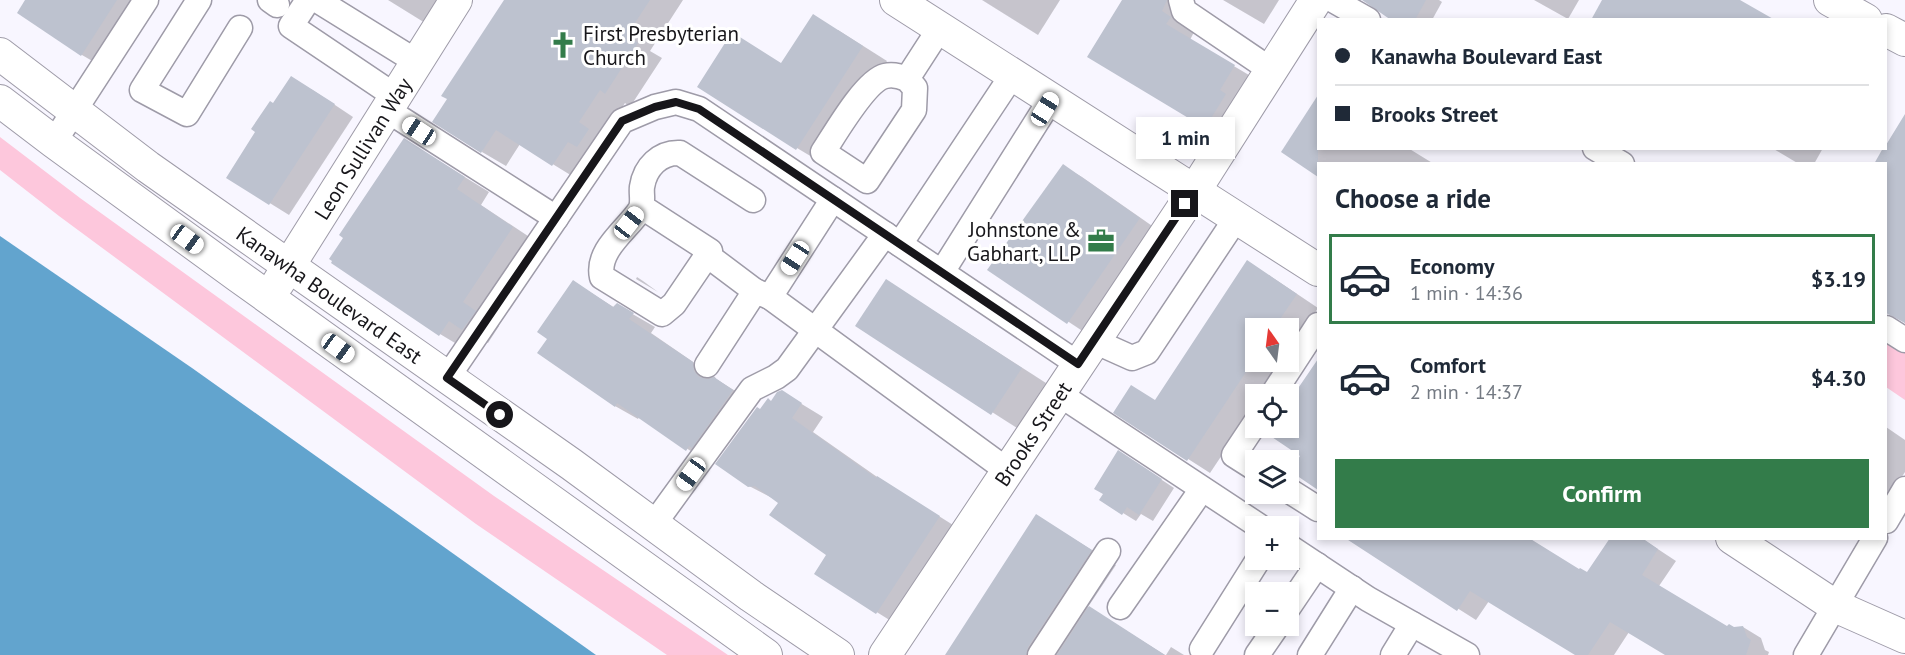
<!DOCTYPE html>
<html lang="en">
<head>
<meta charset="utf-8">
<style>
	:root { --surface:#fff; --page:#f2f2f3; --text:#1f2937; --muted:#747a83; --line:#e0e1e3; --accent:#337c4a }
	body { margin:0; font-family:"PT Sans",sans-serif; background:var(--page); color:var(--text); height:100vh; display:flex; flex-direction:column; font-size:22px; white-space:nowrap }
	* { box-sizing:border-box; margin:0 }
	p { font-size:20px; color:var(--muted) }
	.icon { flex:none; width:33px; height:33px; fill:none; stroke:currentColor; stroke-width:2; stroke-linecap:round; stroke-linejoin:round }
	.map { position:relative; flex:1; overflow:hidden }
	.drawer { position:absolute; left:1317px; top:162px; width:570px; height:378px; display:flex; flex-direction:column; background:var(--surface); border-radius:0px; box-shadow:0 3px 9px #0003 }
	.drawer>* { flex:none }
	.top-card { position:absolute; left:1317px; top:18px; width:570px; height:132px; border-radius:0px; box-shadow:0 3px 9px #0003; display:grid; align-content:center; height:132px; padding:0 18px; background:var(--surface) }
	.needle { width:39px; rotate:346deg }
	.fabs { position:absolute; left:1245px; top:318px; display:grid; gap:12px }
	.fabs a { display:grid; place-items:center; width:54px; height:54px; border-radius:0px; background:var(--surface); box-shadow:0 3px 9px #0003; font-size:30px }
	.end { position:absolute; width:27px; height:27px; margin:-14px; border:8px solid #17161a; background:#fff; box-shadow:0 0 0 3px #fff }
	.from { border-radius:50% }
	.bubble { position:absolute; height:42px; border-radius:0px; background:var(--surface); box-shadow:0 3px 9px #0003; font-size:20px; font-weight:700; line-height:42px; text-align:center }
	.car { position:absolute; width:18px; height:36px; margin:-18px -9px; border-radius:8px; box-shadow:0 0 4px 2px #0007; background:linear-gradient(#fff 24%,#345 0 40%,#fff 0 76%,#345 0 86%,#fff 0) }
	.top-card b { display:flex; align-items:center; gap:21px; height:57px; font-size:22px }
	.top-card b+b { border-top:2px solid var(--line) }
	.top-card i { width:15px; height:15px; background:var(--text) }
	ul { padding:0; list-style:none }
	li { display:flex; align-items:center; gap:18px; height:90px; margin:0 12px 9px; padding:0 6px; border:3px solid transparent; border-radius:0px }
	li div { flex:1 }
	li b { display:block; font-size:22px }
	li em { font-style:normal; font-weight:700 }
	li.on { border-color:var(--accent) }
	li>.icon { width:54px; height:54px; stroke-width:1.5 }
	h2 { padding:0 18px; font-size:27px; line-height:72px }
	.button { display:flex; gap:12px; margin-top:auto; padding:12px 18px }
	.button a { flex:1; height:69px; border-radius:0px; background:var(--accent); color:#fff; font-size:24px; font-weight:700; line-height:69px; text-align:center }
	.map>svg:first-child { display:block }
</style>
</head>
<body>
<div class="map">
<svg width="1905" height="655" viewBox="0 0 1905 655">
	<rect width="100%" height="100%" fill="#f8f6ff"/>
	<g fill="#fdc7dc">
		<polygon points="0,137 80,198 494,496 728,655 667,655 476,524 59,216 0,170"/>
		<polygon points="1886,337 1905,350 1905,400 1886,387"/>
	</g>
	<polygon fill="#62a4ce" points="0,236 192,368 596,655 0,655"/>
	<g fill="#0003">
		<polygon points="27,0 151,0 106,69 82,55"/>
		<polygon points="388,0 447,0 430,26"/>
		<polygon points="506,0 683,0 650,51 662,58 630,107 625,103 577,179 520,144 506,166 482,152"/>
		<polygon points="982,0 1060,0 1038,35"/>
		<polygon points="1124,0 1185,0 1195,6 1186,27 1194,32 1190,40 1259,81 1231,141 1089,57"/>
		<polygon points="1223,0 1279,0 1264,24"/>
		<polygon points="1365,0 1439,0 1442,2 1432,20 1394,20"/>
		<polygon points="1534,0 1579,0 1568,19"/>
		<polygon points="838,30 887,61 822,163 797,148 782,64"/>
		<polygon points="311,89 353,117 289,215 228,177 274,104"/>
		<polygon points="1318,98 1318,148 1408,148 1434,164 1318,164 1318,175 1283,151"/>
		<polygon points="1905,117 1905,323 1886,311 1886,164 1876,164"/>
		<polygon points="405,140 489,192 481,205 537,242 486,317 499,326 488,343 474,335 465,349 440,334"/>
		<polygon points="1772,148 1823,148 1814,164 1799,164"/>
		<polygon points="1063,166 1082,177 1158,230 1087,334 989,269"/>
		<polygon points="1269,275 1318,308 1288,354 1288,328 1256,328 1256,362 1283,362 1262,394 1256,394 1256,404 1210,473 1115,412 1156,401"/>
		<polygon points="637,277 643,281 658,292 636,279"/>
		<polygon points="887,281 1046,383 1017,428 857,326"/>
		<polygon points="574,282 615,308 617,305 655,327 651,333 715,377 716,379 737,392 709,463 639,417 638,419 615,406 549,338"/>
		<polygon points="1318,362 1318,488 1292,471 1302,456 1270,434 1274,428 1288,428 1288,406"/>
		<polygon points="782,392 823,417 813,432 880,479 961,530 899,626 816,574 828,555 780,502 749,486 761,410"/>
		<polygon points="1886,427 1905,440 1905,472 1886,501"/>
		<polygon points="1132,460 1174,488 1153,521 1141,514 1136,521 1123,513"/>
		<polygon points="1061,531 1116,565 1088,607 1165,655 947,655"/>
		<polygon points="1641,538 1676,561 1659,586 1728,628 1743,627 1761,638 1765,650 1769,652 1768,655 1668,655 1629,632 1614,655 1577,655 1489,601 1476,620 1364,549 1580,571 1588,574"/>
		<polygon points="1171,647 1184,655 1166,655"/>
	</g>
	<g fill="#bdc2cf">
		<polygon points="25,0 117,0 81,56 17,13"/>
		<polygon points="504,0 650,0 627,35 638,43 605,94 600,90 579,122 589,129 577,147 568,142 552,166 496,130 481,153 432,122 447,99 441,96"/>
		<polygon points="1122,0 1167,0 1162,11 1171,17 1166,24 1235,65 1220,90 1226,94 1205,128 1087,57"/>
		<polygon points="1362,0 1426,0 1415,20 1391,20"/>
		<polygon points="1602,0 1740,0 1775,20 1591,20"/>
		<polygon points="813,14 863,46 796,150 697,87 732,32 781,63"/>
		<polygon points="291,76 335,104 269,205 226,178 255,132 251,129 270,101 273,103"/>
		<polygon points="1318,95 1318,177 1281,152"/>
		<polygon points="1905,114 1905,323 1886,313 1886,164 1874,164 1883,148 1886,148 1886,145"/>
		<polygon points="404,138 465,177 457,189 513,227 463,302 476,311 462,330 449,321 439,336 331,263 332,261 329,259 343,238 339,235"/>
		<polygon points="1063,164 1140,218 1067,324 987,270"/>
		<polygon points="1247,260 1297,294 1274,328 1256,328 1256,357 1187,461 1113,413 1131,385 1155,400"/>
		<polygon points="886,279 1022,368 991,415 855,326"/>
		<polygon points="573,280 613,307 617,303 634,313 629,319 693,362 694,371 699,377 707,379 714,377 733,390 692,448 689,446 686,451 617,403 615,407 537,353 547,339 537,332"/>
		<polygon points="1318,359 1318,490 1290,471 1300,456 1266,433 1269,428 1288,428 1288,403"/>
		<polygon points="782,390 802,403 792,418 876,478 877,476 940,516 876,614 814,574 826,555 769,515 778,503 755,486 748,487 715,464 757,407 760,409 768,398 771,401 777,392"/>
		<polygon points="1118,450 1162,479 1139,515 1127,507 1122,515 1099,500 1103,494 1094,489"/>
		<polygon points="1036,514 1092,550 1028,647 1026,655 945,655"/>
		<polygon points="1345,538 1529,538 1579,569 1580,568 1587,572 1610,538 1642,538 1658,549 1642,575 1727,626 1729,624 1734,627 1743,626 1747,637 1751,640 1746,655 1665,655 1610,622 1588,655 1575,655 1470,591 1457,611"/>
		<polygon points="1089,606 1165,655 1057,655"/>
	</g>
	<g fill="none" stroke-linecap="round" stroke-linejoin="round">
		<defs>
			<g id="minor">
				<polyline points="199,0 142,90 187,114 240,28"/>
				<polyline points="270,0 277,5"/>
				<polyline points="308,0 291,26 395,96"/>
				<polyline points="317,0 417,62"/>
				<polyline points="1181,0 1184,11 1271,70"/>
				<polyline points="1333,0 1368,20"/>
				<path d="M907 79C900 76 893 74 885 76 865 81 835 134 823 152L867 181 914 110 915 88 907 79 940 28"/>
				<polyline points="387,110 556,218"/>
				<polyline points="54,142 146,0"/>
				<polyline points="1595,148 1622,164"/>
				<polyline points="833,199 770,297 1008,471"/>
				<path d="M642 207 710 251 674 304 662 314 602 277C596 250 627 230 640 210 644 203 641 194 642 187 645 167 660 152 680 153L753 200"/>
				<polyline points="900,244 1013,74"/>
				<polyline points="707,255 755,291"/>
				<polyline points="942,272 1051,99"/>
				<polyline points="1886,328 1905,340"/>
				<polyline points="1094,341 1132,358 1147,352 1237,217"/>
				<polyline points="707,365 755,291 770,297"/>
				<polyline points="447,378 622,121 655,107 676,102 699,109 1078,364"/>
				<polyline points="1059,394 1259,526"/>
				<polyline points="1273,394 1318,325"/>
				<polyline points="1256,422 1234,455 1256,469"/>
				<polyline points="1288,490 1318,509"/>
				<polyline points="1886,521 1905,489"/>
				<polyline points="654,524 752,389 776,377 787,369 885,234"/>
				<polyline points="1288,546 1368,599 1467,655"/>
				<polyline points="1120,607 1202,489"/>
				<polyline points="1288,608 1317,565"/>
				<polyline points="1202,649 1258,560"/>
				<polyline points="1040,655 1108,551"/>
				<polyline points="1257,655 1277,626"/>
				<polyline points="1310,655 1352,588"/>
				<polyline points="1393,655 1412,624"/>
				<polyline points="1806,655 1875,538"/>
			</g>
			<g id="major">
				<polyline points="896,0 1318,270"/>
				<polyline points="1830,0 1866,20"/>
				<polyline points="1886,30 1905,40"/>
				<path id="s1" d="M0 54 148 167 571 464 751 596 838 655"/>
				<polyline points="0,101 54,142 238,276 766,655"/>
				<path id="s2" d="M278 283 456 0"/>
				<polyline points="1732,538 1835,606 1905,637"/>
				<path id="s3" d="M885 655 1195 190 1316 0"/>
			</g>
		</defs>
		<use href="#minor" stroke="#9e9ba8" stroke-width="27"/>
		<use href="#major" stroke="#9e9ba8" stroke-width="34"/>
		<use href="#minor" stroke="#fff" stroke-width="24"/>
		<use href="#major" stroke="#fff" stroke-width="32"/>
	</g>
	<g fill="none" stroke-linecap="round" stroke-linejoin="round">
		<polyline stroke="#17161a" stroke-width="8" points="500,415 447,378 622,121 655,107 676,102 699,109 1078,364 1185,204"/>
	</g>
	<defs>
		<symbol id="church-bare" viewBox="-9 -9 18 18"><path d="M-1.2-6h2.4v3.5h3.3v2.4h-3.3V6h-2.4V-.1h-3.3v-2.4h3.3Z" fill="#337c4a" stroke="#fff" stroke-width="2.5" paint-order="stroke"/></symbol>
		<symbol id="office-bare" viewBox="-9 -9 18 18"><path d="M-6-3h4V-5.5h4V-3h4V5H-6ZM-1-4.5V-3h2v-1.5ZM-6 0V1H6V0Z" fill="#337c4a" stroke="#fff" stroke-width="2.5" paint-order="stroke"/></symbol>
	</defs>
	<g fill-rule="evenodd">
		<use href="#church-bare" x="544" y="26" width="38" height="38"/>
		<use href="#office-bare" x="1082" y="222" width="38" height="38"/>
	</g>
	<g text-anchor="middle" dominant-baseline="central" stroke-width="6" stroke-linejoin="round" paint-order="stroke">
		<g font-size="21" fill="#17161a" stroke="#fff" text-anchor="start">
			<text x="583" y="33">First Presbyterian<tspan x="583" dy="24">Church</tspan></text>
			<text x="1081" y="229" text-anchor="end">Johnstone &amp;<tspan x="1081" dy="24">Gabhart, LLP</tspan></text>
		</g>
		<g font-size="21" fill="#17161a" stroke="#fff">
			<text stroke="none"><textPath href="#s2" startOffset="159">Leon Sullivan Way</textPath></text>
			<text stroke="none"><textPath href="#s1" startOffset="408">Kanawha Boulevard East</textPath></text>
			<text stroke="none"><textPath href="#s3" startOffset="266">Brooks Street</textPath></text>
		</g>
	</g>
</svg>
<div class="fabs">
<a><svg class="needle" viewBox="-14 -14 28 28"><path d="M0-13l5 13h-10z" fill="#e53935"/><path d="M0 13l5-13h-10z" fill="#747a83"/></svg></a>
<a><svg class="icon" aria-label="locate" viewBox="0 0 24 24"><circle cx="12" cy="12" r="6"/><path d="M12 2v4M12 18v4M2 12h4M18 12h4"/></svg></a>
<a><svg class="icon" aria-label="layers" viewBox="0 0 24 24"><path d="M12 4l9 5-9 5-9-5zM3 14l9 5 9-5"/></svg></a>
<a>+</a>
<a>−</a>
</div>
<i class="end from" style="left:500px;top:415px"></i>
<i class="end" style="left:1185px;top:204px"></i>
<div class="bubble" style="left:1136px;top:117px;width:99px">1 min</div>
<i class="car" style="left:1045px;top:109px;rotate:32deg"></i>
<i class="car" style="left:419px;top:131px;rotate:303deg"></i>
<i class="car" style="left:629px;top:223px;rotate:38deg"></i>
<i class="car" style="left:187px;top:239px;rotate:126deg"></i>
<i class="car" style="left:795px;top:258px;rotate:213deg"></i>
<i class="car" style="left:338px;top:348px;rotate:126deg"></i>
<i class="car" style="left:691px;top:474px;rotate:216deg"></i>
<div class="top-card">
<b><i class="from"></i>Kanawha Boulevard East</b>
<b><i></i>Brooks Street</b>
</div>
<section class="drawer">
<h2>Choose a ride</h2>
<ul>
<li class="on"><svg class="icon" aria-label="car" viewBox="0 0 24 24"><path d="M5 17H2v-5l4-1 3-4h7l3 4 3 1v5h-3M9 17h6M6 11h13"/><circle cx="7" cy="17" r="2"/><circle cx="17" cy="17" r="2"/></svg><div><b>Economy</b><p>1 min · 14:36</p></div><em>$3.19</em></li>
<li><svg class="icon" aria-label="car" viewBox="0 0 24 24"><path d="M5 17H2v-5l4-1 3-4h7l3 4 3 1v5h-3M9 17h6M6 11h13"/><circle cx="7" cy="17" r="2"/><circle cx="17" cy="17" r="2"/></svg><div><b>Comfort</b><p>2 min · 14:37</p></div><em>$4.30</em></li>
</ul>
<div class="button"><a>Confirm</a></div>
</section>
</div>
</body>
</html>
